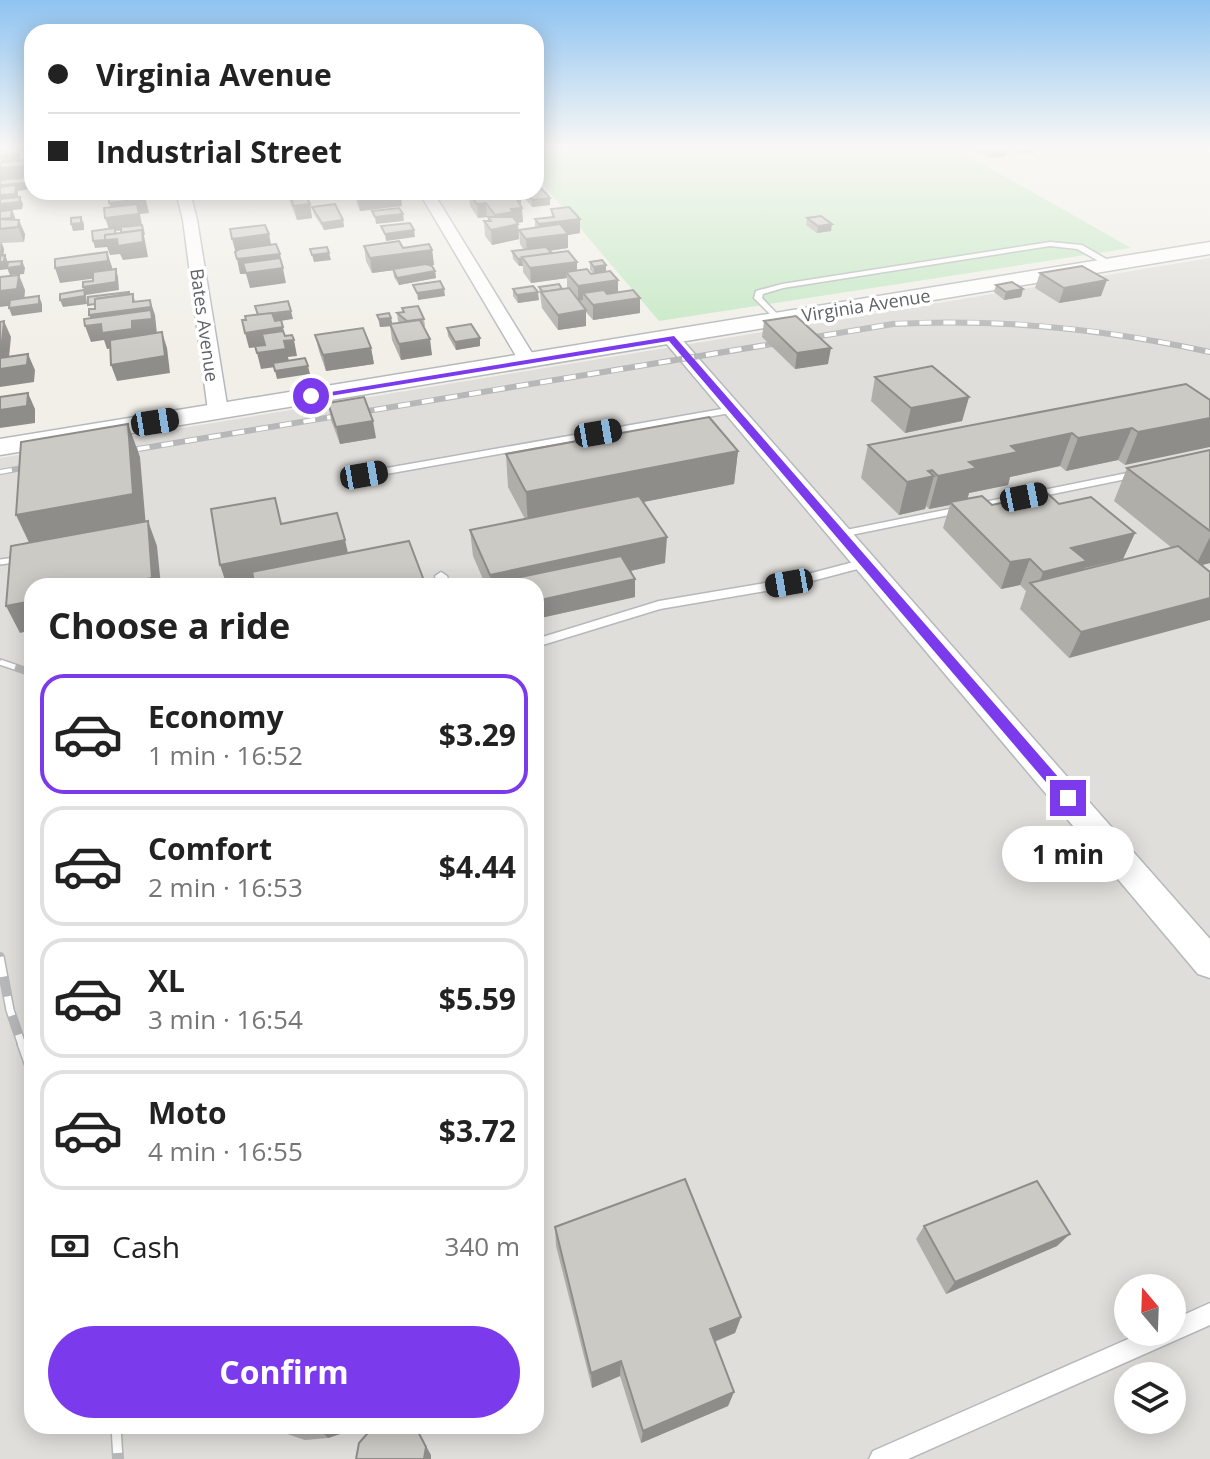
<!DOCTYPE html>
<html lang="en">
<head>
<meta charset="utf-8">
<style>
	:root { --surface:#fff; --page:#f6f6f6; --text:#222; --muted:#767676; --line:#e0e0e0; --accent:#7c3aed }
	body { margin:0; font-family:"Open Sans",sans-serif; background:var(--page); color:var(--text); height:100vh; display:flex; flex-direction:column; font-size:30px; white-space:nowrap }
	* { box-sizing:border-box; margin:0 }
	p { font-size:26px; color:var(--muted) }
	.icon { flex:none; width:44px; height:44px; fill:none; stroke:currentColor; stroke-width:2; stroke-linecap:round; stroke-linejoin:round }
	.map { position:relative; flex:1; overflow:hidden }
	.details { position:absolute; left:24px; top:578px; width:520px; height:856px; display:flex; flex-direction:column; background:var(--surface); border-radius:24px; box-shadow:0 4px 20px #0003 }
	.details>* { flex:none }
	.hud { position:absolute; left:24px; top:24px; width:520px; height:176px; border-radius:24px; box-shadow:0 4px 20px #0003; display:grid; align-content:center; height:176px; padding:0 24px; background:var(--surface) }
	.needle { width:52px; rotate:341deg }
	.fabs { position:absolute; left:1114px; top:1274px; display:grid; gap:16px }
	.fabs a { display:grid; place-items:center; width:72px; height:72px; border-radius:50%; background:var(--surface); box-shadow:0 4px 20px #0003; font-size:40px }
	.end { position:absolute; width:36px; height:36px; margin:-18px; border:10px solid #7c3aed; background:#fff; box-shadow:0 0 0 4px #fff }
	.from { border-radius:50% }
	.bubble { position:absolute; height:56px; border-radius:28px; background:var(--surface); box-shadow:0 4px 20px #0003; font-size:26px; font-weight:700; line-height:56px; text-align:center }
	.car { position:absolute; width:24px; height:48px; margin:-24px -12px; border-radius:10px; box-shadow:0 0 6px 2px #0007; background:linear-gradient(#222 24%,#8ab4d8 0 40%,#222 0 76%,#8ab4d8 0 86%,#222 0) }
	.hud b { display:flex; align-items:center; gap:28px; height:76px; font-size:30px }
	.hud b+b { border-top:2px solid var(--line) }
	.hud i { width:20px; height:20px; background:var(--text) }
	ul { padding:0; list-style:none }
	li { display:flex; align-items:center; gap:24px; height:120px; margin:0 16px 12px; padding:0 8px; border:4px solid var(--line); border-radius:24px }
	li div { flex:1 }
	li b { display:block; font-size:30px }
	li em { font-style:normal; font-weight:700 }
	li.active { border-color:var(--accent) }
	li>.icon { width:72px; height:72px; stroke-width:1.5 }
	h2 { padding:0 24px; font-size:36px; line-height:96px }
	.pay { display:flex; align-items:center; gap:20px; height:88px; padding:0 24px; font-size:30px }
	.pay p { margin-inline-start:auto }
	.primary-button { display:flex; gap:16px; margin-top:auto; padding:16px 24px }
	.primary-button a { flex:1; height:92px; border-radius:48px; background:var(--accent); color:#fff; font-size:32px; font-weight:700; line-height:92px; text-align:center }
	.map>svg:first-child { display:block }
</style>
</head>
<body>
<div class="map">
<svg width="1210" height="1459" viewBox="0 0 1210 1459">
	<rect width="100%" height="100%" fill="#f1efe8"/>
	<path fill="#e0deda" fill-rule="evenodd" d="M1210 258V1459H0V458ZM32 586H536V1426H32ZM1128 1288H1172V1332H1128ZM1128 1376H1172V1420H1128Z"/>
	<polygon fill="#c5e8c5" points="613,146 951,146 1131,248 659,321 536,176 536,155"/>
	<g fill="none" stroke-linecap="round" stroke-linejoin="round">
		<defs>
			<g id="service">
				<polygon points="1050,242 1082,245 1115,264 1108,266 1077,249 1050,246 783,288 763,294 762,298 783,320 779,323 754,298 756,291 782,284"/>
				<polygon points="733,407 738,410 736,412 364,478 359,475 364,472"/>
				<polygon points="1142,470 1147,473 1146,475 841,537 835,534 841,531"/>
				<polygon points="865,559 869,560 869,566 789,587 660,609 536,647 536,639 659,601 789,579"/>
				<polygon points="441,572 447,576 450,586 438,586 435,576"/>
				<polygon points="1210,1303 1210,1325 908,1459 869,1459 873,1451 1144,1332 1172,1332 1172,1320"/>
			</g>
			<g id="minor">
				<polygon points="176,192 190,192 197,220 228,411 218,417 208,411 183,220"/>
				<polygon points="419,192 433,192 537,361 534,365 528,366 519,361"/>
				<polygon points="671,333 677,334 1210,939 1210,978 1198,974 665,342 662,338"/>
			</g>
			<polygon id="tertiary" points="1210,242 1210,254 0,455 0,439"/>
		</defs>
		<use href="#service" stroke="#b5b8bc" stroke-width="3"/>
		<use href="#minor" stroke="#b5b8bc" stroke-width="3"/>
		<use href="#tertiary" stroke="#b5b8bc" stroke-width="3"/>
		<use href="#service" fill="#fff" fill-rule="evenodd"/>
		<use href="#minor" fill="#fff" fill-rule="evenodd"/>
		<use href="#tertiary" fill="#fff" fill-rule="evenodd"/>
		<defs>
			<g id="rail-far3">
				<path d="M114 453 893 324C1001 318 1105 329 1210 352"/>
				<polyline points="0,472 39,465"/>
			</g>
			<g id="rail-far2">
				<polyline points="0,562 30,558"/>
				<polyline points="0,662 32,673"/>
			</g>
			<polyline id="rail-far1" points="0,957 10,1010 22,1045"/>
			<g id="rail">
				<polyline points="22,1043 32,1071"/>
				<polyline points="116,1426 118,1459"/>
			</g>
		</defs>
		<use href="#rail-far3" stroke="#b6b7b8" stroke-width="6"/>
		<use href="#rail-far2" stroke="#b6b7b8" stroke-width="8"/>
		<use href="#rail-far1" stroke="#b6b7b8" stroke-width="10"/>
		<use href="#rail" stroke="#b6b7b8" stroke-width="12"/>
		<use href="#rail-far3" stroke="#fff" stroke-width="4" stroke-dasharray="12" stroke-linecap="butt"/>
		<use href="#rail-far2" stroke="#fff" stroke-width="5" stroke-dasharray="16" stroke-linecap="butt"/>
		<use href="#rail-far1" stroke="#fff" stroke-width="7" stroke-dasharray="20" stroke-linecap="butt"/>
		<use href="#rail" stroke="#fff" stroke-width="9" stroke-dasharray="27" stroke-linecap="butt"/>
	</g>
	<g fill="#afaea9">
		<polygon points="967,146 1057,146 1057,148 1038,151 1036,150 1035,153 1020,154 1008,150 1006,156 991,158 966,149"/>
		<polygon points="25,160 29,173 29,189 18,191 18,197 23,204 22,209 12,210 14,219 25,234 24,242 2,243 4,249 3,255 5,255 8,263 7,269 0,270 0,163"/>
		<polygon points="288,192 304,192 310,204 312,218 297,220 290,202"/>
		<polygon points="355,192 400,192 402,206 360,211 357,204"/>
		<polygon points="522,192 536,192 550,198 550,205 532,207 522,195"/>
		<polygon points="469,193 521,206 523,222 517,223 518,224 519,239 492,245 485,236 484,221 488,221 488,218 487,217 478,218 470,206"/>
		<polygon points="312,207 343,220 344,227 324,230 314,214"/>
		<polygon points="551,209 580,233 568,235 568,248 550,251 552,253 577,270 593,273 590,270 590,262 606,271 618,292 640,313 593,320 586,312 586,326 558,330 542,308 539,287 562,289 568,288 567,287 567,278 531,283 523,272 523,266 519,266 513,259 512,251 524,250 520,244 519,230 535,227 535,219 552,217"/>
		<polygon points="807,218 831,231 817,233 806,225"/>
		<polygon points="364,246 432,250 434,265 429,265 435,271 436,278 399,285 394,277 393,270 372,273 366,261"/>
		<polygon points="1040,273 1101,296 1059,303 1035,288"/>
		<polygon points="996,285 1023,289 1021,297 1004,300 994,292"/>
		<polygon points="513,289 539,300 518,303 513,296"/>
		<polygon points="402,308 424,319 425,326 424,327 432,355 401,360 392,340 390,326 380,327 377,315 392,324 400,323 398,321 397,313 403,312"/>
		<polygon points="764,321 828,364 795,369 762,337"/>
		<polygon points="447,328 480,346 456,350 448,336"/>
		<polygon points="315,335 371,348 374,364 326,371 319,351"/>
		<polygon points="875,377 969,397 962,421 905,433 871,401"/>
		<polygon points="1186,384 1125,465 1118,460 1066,471 1060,466 1010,477 1008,485 969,493 967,499 992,505 1059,504 1135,533 1123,559 1083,569 1172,548 1114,501 1127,468 1210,450 1210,563 1201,565 1069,658 1020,609 1026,591 1020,585 1001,589 943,528 950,505 929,509 926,506 925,509 899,515 861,478 868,445"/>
		<polygon points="328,403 376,438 340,444 331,420"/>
		<polygon points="738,451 734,484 643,502 665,563 631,571 635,579 635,597 536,619 536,586 486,586 473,556 470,530 525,519 508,487 506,454"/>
		<polygon points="924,1226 1057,1246 946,1294 916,1239"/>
		<polygon points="555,1227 741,1317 735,1333 715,1342 734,1392 728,1406 641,1443 620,1376 592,1388 556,1246"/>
		<polygon points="267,1426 357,1426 346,1432 328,1438 305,1440 272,1429"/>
	</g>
	<g fill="#8f8d8a" fill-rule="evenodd">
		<polygon points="0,146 32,146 32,149 20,151 20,160 1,162 0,155 3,153"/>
		<polygon points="1037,146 1035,153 1020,154 1022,148"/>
		<polygon points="1040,146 1057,146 1057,148 1038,151"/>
		<polygon points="1008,150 1006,156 991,158 992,152"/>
		<polygon points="25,160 29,173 29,189 18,191 18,201 0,203 0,168"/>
		<polygon points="41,192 59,192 59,195 43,197"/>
		<polygon points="82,192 107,192 107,196 84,198"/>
		<path d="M144 192 149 213 140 214 148 257 123 260 120 254 110 255 107 247 95 248 93 241 110 232 105 218 114 217 109 203ZM143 228 117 236 116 231Z"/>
		<polygon points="400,192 402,206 360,211 358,197"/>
		<polygon points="521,192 521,206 513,207 513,193"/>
		<polygon points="20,197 23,204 22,209 12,210 15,217 14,225 0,212 0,204"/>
		<polygon points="550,198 550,205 532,207 532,200"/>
		<polygon points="486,203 487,217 478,218 477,204"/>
		<polygon points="310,204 312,218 297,220 294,206"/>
		<polygon points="522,208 523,222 514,223 518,224 519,239 492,245 491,230 496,229 495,215 511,209"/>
		<polygon points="403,214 404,221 376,224 375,217"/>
		<polygon points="81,217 84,224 84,230 73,231 71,224"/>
		<polygon points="580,219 580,233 568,235 568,248 527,254 526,239 540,237 539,224"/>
		<polygon points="19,220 25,234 24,242 18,227"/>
		<polygon points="343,220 344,227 324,230 322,223"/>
		<polygon points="832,224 831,231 817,233 818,226"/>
		<polygon points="414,230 415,237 386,241 385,234"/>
		<polygon points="269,234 272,249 236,254 232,239"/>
		<polygon points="1,242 4,249 3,259 0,259"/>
		<polygon points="432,250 434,265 372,273 370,258"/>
		<polygon points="107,252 112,267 113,276 60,283 55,268"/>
		<polygon points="329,253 331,260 314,262 312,255"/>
		<polygon points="280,254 286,283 250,288 246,274 240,274 237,259"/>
		<polygon points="5,255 8,263 7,269 0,270 0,262"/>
		<polygon points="522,258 523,266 519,266 518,259"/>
		<polygon points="22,261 25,268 24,274 10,275 7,268"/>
		<polygon points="577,262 577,276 566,272 567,278 531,283 530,268"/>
		<polygon points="606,265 606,272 594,274 594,267"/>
		<polygon points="116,269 118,277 119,290 86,295 87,304 63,307 60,300 84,291 83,287"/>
		<polygon points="435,271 436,278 399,285 397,278"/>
		<polygon points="19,275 25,290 24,304 0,307 0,291"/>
		<polygon points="618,280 618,295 583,293 583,300 578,301 578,286"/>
		<polygon points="1107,280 1101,296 1059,303 1064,288"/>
		<polygon points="444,289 445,296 418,300 417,293"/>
		<polygon points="1023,289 1021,297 1004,300 1006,292"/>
		<polygon points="538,292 539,300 518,303 517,295"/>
		<polygon points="133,294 137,309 150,300 155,315 157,334 137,345 107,349 104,340 91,342 85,326 93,325 89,315 133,302"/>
		<polygon points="39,296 42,304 42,312 12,316 9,308"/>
		<polygon points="640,298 640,313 593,320 593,305"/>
		<polygon points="586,310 586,326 558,330 558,315"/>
		<polygon points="291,311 293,319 260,324 258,316"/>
		<polygon points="391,318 393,326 380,327 379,319"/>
		<polygon points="4,321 11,337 9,357 0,358 0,341"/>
		<polygon points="283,327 286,341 294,340 297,356 288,357 290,365 261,369 257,353 265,346 249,348 245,333"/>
		<polygon points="162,332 167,348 170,373 117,381 111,365"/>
		<polygon points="480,338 480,346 456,350 455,342"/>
		<polygon points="430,339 432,355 401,360 399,344"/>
		<polygon points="371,348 374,364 326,371 323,355"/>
		<polygon points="831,348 828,364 795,369 797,353"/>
		<polygon points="28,354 35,370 34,382 0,387 0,362"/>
		<polygon points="308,366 310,374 277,379 275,371"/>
		<polygon points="28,393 35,409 35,423 0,428 0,410"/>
		<polygon points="969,397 962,421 905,433 911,408"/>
		<polygon points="1210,418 1210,447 1125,465 1138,432"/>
		<polygon points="373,421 376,438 340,444 336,427"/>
		<polygon points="128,424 140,457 146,527 32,549 16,515"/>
		<polygon points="1132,428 1118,460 1066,471 1078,438"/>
		<polygon points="1072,433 1060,466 1010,477 1008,485 969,493 967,501 950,502 950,505 929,509 938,476 1011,446"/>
		<polygon points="738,451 734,484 528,525 526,492"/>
		<polygon points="932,470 930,477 934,476 925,509 899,515 907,482"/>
		<polygon points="148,521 157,546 161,586 109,586"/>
		<polygon points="1135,533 1123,559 1084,568 1076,588 1037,589 1043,572 1071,548"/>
		<polygon points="667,537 665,563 536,592 516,578 516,586 491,586 490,575"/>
		<polygon points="1210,537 1210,563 1195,567"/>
		<polygon points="345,540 351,566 254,586 227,586 220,565"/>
		<polygon points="1030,559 1020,585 1001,589 1010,562"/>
		<polygon points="635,579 635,597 536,619 536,601"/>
		<polygon points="1210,598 1210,620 1069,658 1081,632"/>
		<polygon points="32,601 32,630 20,633 6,606"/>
		<polygon points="1070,1234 1057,1246 946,1294 955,1282"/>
		<polygon points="741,1317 735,1333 705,1345 710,1329"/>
		<polygon points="621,1361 620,1376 592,1388 591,1373"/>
		<polygon points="734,1392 728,1406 641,1443 643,1431"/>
		<polygon points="316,1426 357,1426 346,1432 328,1438"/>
		<polygon points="415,1426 431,1455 431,1459 424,1459"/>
	</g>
	<g fill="#cccac5" stroke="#8f8d8a" stroke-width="2">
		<polygon points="976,146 1001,146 1008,150 992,152"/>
		<polygon points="1016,146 1037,146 1022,148"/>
		<polygon points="18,147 17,153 0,155 0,151"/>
		<polygon points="25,160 24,166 0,168 0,163"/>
		<polygon points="28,177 27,183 0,185 0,180"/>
		<polygon points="16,185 15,194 0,195 0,187"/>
		<polygon points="536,186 539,186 550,198 532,200 525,192 536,192"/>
		<polygon points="135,192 144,192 145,199 109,203 109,195"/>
		<polygon points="135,192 109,195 109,197 105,197 105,193"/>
		<polygon points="289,192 304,192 310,204 294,206"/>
		<polygon points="355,192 400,192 358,197"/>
		<polygon points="472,192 520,192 513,193 522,208 511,209 513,212 495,215 486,203 477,204 469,193"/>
		<polygon points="20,197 19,202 0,204 0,199"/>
		<polygon points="137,204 139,214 105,218 104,208"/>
		<polygon points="335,204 343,220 322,223 312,207"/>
		<polygon points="569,207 580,219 539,224 535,219 554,217 551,209"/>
		<polygon points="399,208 403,214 375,217 372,211"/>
		<polygon points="12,210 11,218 0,219 0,211"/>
		<polygon points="821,216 832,224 818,226 807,218"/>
		<polygon points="81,217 81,223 71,224 71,218"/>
		<polygon points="488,217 513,217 518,224 491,230 484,221 491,221"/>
		<polygon points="0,219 19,220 18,227 0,229"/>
		<polygon points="410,223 414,230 385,234 381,226"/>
		<polygon points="560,224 568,234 526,239 519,230"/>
		<polygon points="142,225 144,235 142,230 121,233 121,227"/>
		<polygon points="265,225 269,234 232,239 230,229"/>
		<polygon points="115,228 115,234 105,235 105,240 93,241 92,231"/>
		<polygon points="142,230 143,242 118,246 117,239 105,240 105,235"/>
		<polygon points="399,241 403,248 429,244 432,250 370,258 364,246"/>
		<polygon points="276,244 280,254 237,259 235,252 240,249"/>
		<polygon points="327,247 329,253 312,255 310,249"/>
		<polygon points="546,247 552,253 518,259 512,251"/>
		<polygon points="568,251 577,262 530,268 522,257"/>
		<polygon points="107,252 108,261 55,268 55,259"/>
		<polygon points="5,255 4,262 0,262 0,256"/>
		<polygon points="280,258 283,268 246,273 243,263"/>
		<polygon points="602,260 606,265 594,267 590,262"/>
		<polygon points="22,261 21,266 7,268 8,262"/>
		<polygon points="426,264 432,266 435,271 397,278 393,269"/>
		<polygon points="1082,266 1107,280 1064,288 1040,273"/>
		<polygon points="116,269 116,282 83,287 83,282 93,281 93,272"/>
		<polygon points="587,269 591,274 610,271 618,280 578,286 566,272"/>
		<polygon points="19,275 17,289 0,291 0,277"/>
		<polygon points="440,281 444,289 417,293 413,285"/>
		<polygon points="1012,282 1023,289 1006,292 996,285"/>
		<polygon points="559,284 562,289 543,292 539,287"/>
		<polygon points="533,286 538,292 517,295 513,289"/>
		<polygon points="569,288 586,310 558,315 541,292"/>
		<polygon points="84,290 85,296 60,300 60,294"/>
		<polygon points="604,290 607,294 633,290 640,298 593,305 583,293"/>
		<polygon points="129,292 129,294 95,299 95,304 88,305 88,297"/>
		<polygon points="133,294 133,302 150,300 151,307 89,315 89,309 95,309 95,299"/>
		<polygon points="39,296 39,304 9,308 10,300"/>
		<polygon points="288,301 291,311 258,315 255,306"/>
		<polygon points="418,306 424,319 407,321 397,313 404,312 402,308"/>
		<polygon points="151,310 152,319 132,321 132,329 102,333 101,324 85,326 84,319"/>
		<polygon points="272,313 275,321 281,320 283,327 245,333 242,320 246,320 245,316"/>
		<polygon points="389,313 391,318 379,319 377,315"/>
		<polygon points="796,316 831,348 797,353 764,321"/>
		<polygon points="420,320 430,339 399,344 390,324"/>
		<polygon points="4,321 2,341 0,341 0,322"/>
		<polygon points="471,324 480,338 455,342 447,328"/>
		<polygon points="363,328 371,348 323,355 315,335"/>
		<polygon points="283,331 285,336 292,335 294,340 284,341 286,349 257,353 255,346 265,345 262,334"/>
		<polygon points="162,332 165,356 111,365 110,340"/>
		<polygon points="28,354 27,365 0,369 0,358"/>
		<polygon points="305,358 308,366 275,371 273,363"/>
		<polygon points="932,366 969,397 911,408 875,377"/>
		<polygon points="1186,384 1210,400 1210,418 1138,432 1132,428 1078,438 1072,433 1011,446 1018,452 969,462 977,468 938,476 932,470 928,471 934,476 907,482 868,445"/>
		<polygon points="28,393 27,406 0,410 0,397"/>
		<polygon points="364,397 373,421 336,427 328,403"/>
		<polygon points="709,417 738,451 526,492 506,454"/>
		<polygon points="128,424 133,494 16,515 21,442"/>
		<polygon points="1210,450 1210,531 1127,468"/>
		<polygon points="1047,493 1059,504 1091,497 1135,533 1071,548 1087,561 1043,572 1030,559 1010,562 950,502 982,496 992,505"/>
		<polygon points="639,496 667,537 490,575 470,530"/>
		<polygon points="275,498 281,524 337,513 345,540 220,565 211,509"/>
		<polygon points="148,521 152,578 109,586 32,586 32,601 6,606 11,546"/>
		<polygon points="409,541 426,586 255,586 252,572"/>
		<polygon points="1178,546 1210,572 1210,598 1081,632 1030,583"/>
		<polygon points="621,556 635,579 536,601 536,586 519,586 516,578"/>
		<polygon points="685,1179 741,1317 710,1329 734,1392 643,1431 621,1361 591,1373 555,1227"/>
		<polygon points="1037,1181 1070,1234 955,1282 924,1226"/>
		<polygon points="374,1426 415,1426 426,1447 424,1459 356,1459 359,1443"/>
	</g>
	<linearGradient id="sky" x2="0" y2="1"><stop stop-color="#8fc3f1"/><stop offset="0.42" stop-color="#f9f8f5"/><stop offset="1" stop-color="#f9f8f5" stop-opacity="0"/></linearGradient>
	<rect width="1210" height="350" fill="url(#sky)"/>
	<polygon fill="#7c3aed" points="674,336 1073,794 1073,802 1063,802 669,341 311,399 306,396"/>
	<g text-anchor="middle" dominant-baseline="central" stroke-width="7" stroke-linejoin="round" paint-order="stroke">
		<g font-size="18" fill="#5f6368" stroke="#fff">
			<text transform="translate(866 305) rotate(-9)">Virginia Avenue</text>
			<text transform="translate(205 325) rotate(82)">Bates Avenue</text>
		</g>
	</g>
</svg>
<div class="fabs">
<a><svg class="needle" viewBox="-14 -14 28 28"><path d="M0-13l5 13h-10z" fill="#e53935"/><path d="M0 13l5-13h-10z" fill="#767676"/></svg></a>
<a><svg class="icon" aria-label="layers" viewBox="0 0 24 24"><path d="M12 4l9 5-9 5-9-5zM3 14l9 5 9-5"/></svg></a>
</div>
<i class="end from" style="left:311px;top:396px"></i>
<i class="end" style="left:1068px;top:798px"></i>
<div class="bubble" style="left:1002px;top:826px;width:132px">1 min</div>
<i class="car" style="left:155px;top:422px;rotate:81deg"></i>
<i class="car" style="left:598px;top:433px;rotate:80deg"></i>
<i class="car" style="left:364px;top:475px;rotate:80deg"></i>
<i class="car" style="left:1024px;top:497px;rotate:79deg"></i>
<i class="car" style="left:789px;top:583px;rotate:260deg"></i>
<div class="hud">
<b><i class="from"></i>Virginia Avenue</b>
<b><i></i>Industrial Street</b>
</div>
<section class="details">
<h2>Choose a ride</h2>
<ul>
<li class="active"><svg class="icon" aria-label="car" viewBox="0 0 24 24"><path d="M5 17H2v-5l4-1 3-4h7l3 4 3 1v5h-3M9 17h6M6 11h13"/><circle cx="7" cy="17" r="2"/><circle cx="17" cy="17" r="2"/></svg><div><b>Economy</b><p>1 min · 16:52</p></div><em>$3.29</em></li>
<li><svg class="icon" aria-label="car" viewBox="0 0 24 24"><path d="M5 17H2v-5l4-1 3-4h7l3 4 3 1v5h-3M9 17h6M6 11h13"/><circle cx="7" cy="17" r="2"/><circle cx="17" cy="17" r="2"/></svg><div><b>Comfort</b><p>2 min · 16:53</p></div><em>$4.44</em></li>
<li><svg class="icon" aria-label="car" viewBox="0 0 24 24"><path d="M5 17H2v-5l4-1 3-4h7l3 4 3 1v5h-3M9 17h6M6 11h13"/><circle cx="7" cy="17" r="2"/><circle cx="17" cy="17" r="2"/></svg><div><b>XL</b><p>3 min · 16:54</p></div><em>$5.59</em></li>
<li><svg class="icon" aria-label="car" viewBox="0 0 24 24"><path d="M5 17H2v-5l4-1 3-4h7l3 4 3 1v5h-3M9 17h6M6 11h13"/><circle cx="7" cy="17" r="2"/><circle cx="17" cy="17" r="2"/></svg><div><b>Moto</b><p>4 min · 16:55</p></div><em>$3.72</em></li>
</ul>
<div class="pay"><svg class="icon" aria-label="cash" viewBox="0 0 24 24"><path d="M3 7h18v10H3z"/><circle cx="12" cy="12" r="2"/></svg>Cash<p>340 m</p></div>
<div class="primary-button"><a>Confirm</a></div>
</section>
</div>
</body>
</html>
